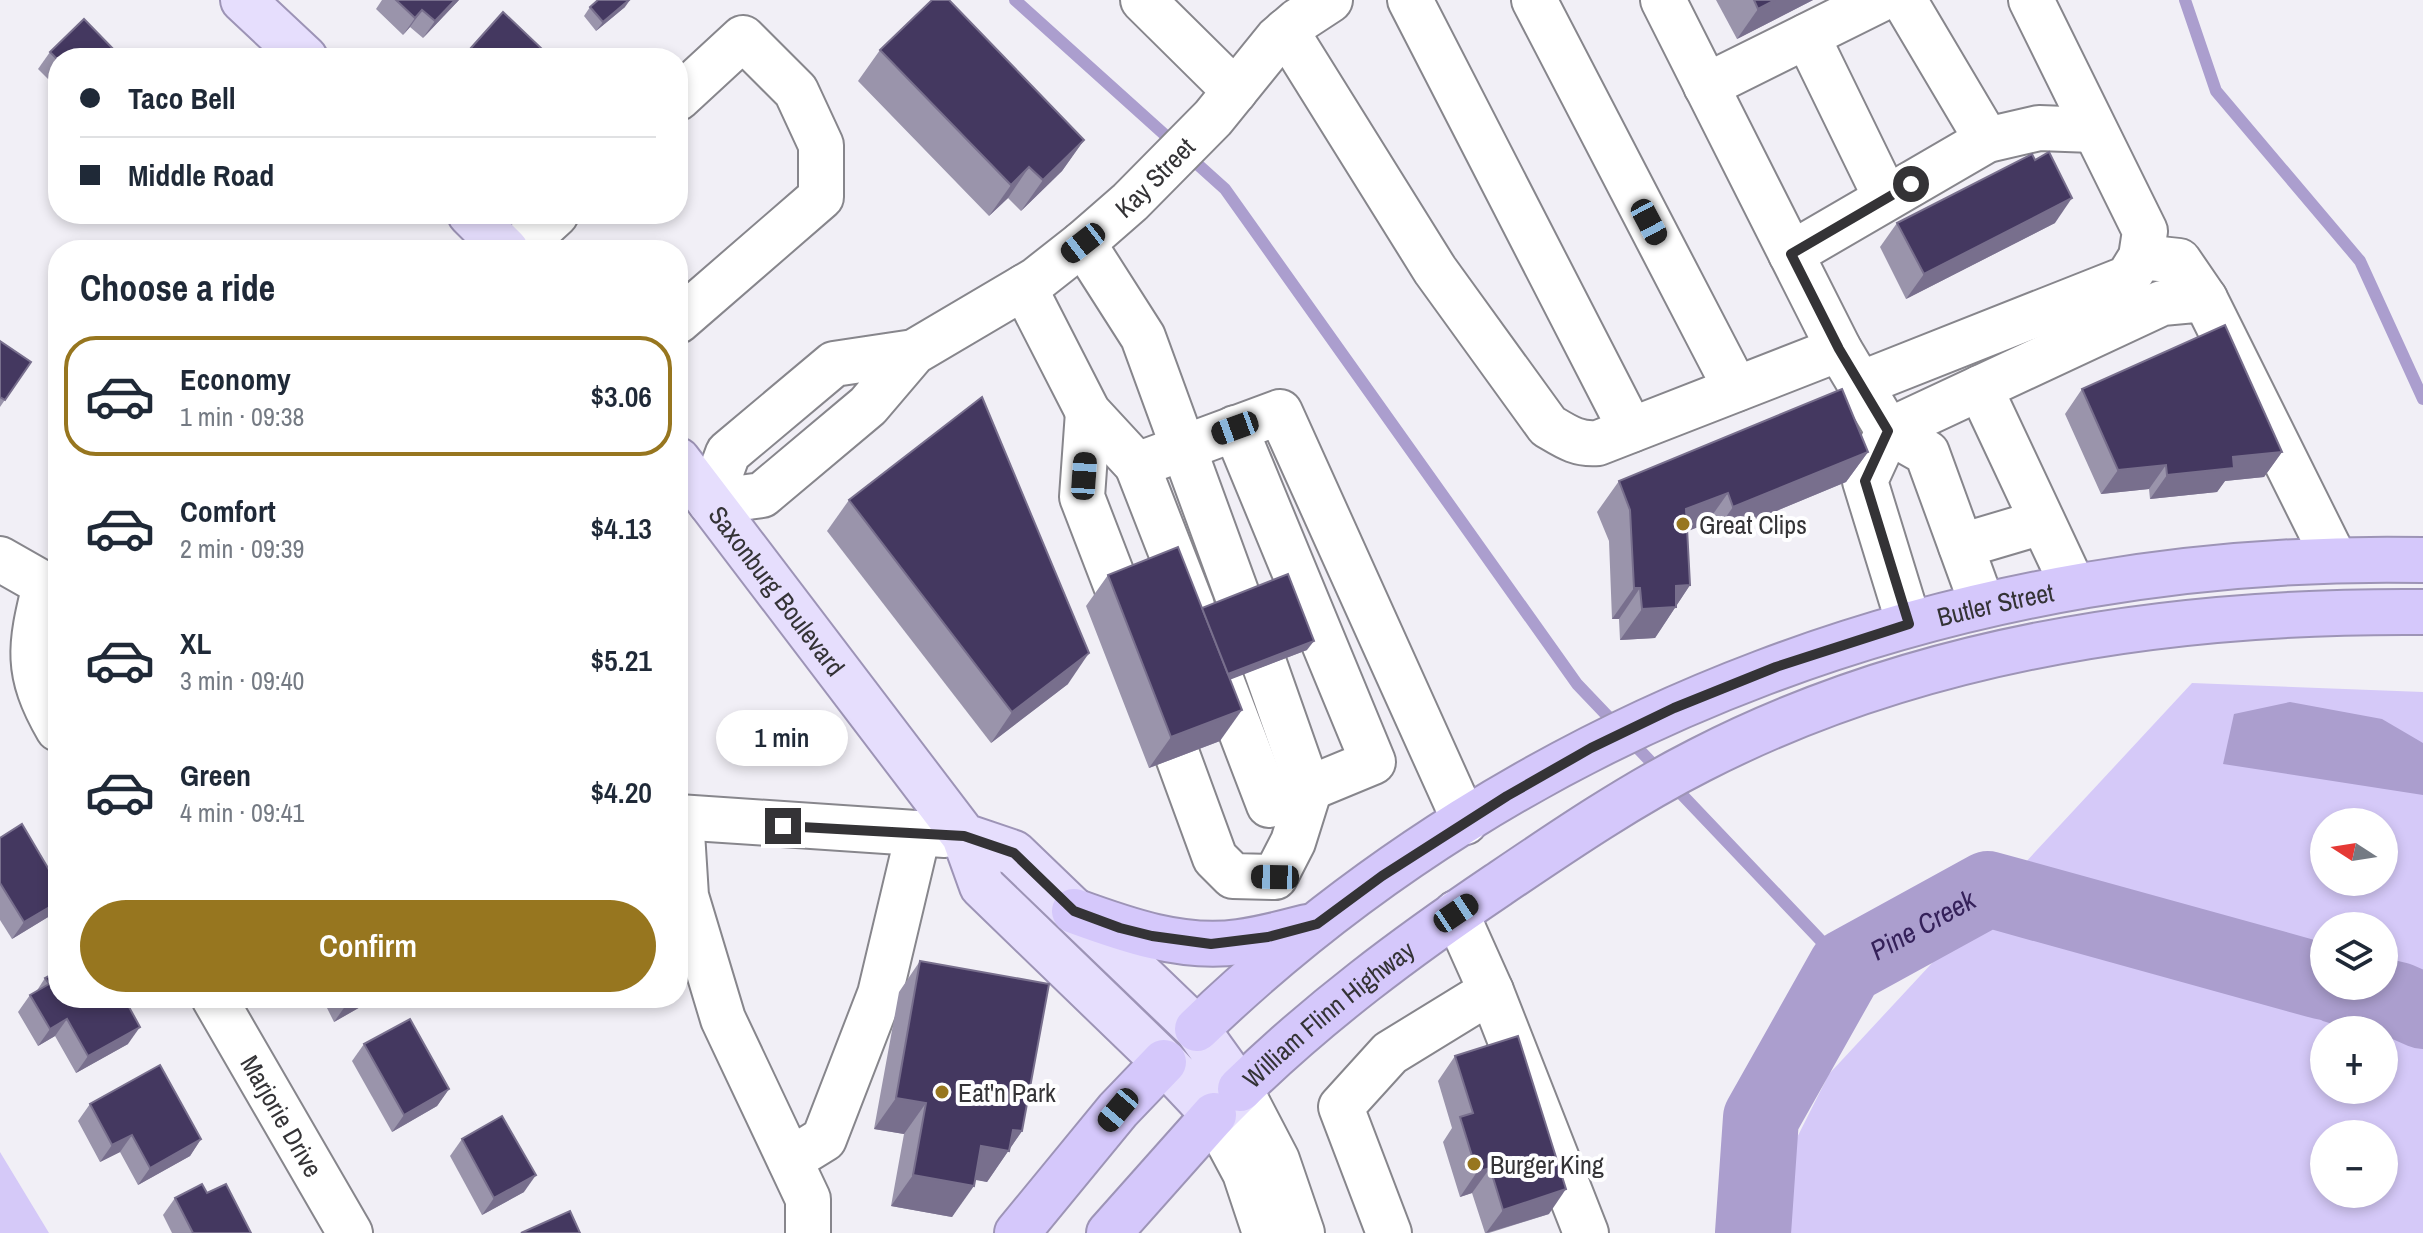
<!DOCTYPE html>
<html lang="en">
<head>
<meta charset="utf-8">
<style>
	:root { --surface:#fff; --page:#f6f6f7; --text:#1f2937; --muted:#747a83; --line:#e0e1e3; --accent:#97761f }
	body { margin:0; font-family:"Archivo Narrow",sans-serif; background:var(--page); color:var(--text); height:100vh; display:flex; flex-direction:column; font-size:30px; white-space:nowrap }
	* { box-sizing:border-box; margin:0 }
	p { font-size:26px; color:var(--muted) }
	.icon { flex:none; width:44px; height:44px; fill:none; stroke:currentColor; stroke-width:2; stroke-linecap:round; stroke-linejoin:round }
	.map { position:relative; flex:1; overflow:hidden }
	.side { position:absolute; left:48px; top:240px; width:640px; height:768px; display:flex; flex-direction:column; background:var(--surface); border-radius:32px; box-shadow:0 4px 12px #0003 }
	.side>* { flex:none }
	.banner { position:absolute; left:48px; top:48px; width:640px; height:176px; border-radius:32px; box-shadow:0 4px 12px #0003; display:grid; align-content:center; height:176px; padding:0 32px; background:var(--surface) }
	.needle { width:52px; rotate:282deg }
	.tools { position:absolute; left:2310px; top:808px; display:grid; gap:16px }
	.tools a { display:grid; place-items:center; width:88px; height:88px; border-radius:50%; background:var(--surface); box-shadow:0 4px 12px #0003; font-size:40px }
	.end { position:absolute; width:36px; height:36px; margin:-18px; border:10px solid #343336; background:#fff; box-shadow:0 0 0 4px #fff }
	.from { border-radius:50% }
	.bubble { position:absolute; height:56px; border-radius:28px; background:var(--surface); box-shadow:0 4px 12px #0003; font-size:26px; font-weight:600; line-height:56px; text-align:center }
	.car { position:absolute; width:24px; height:48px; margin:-24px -12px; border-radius:10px; box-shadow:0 0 6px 2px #0007; background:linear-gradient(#222 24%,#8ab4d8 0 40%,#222 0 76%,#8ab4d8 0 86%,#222 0) }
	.banner b { display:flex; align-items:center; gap:28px; height:76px; font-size:30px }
	.banner b+b { border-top:2px solid var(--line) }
	.banner i { width:20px; height:20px; background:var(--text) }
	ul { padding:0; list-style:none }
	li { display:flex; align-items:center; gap:24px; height:120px; margin:0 16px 12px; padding:0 16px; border:4px solid transparent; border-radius:32px }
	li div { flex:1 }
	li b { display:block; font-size:30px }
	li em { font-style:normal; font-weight:600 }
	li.selected { border-color:var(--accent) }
	li>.icon { width:72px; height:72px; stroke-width:1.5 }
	h2 { padding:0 32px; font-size:36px; line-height:96px }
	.action { display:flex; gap:16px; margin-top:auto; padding:16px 32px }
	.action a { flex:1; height:92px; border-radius:48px; background:var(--accent); color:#fff; font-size:32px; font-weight:600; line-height:92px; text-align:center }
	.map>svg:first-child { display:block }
</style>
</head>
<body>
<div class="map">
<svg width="2423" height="1233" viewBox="0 0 2423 1233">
	<rect width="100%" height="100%" fill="#f1eff6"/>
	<g fill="#d5c9f8" fill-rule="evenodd">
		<path d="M2192 683 2423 692V1233H1749L1829 1074ZM2324 822H2384V882H2324ZM2324 926H2384V986H2324ZM2324 1030H2384V1090H2324ZM2324 1134H2384V1194H2324Z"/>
		<polygon points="0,1152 49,1233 0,1233"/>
	</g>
	<polygon fill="#ab9ece" points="2290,702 2382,719 2423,743 2423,795 2223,764 2234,714"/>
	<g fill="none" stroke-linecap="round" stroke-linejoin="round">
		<g stroke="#ab9ece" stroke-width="12">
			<polyline points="1015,0 1225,189 1577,684 1618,727"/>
			<polyline points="2185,0 2216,91 2360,261 2423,399"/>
			<polyline points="1630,740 1846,967"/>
		</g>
		<g stroke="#ab9ece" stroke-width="76">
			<polyline points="2338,986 2398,1000 2423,1011"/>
			<path id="s1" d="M1753 1233 1761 1118 1846 967 1988 889 2324 982"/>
		</g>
		<defs>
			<g id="minor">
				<polyline points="1143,0 1235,91"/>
				<polyline points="1410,0 1631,430"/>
				<polyline points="1534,0 1736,389"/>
				<polyline points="1663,0 1839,349 1888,431 1927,453 1982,604"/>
				<polyline points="1904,0 1987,140"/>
				<path d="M1286 31 1435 270 1548 426C1565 436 1577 445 1598 443L1839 349"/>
				<polyline points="1807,36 1886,198"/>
				<polyline points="1706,86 1879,0"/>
				<polyline points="678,98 743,38 796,91 821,145 821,197 678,321"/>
				<polyline points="1083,243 1143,337 1239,600"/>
				<polyline points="517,250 556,214"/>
				<polyline points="1791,254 1987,140 2039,128 2093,130"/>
				<polyline points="2141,257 2179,261 2205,299"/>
				<polyline points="1024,287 1088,412 1137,465"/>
				<path id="s2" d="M914 352 834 364 728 453 710 502 762 495 868 406 914 352 1036 280 1083 243 1130 202 1213 118 1277 39 1298 21 1330 0"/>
				<polyline points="1860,384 2128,278 2141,257 2145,231 2031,0"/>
				<polyline points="1980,388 2073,586"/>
				<polyline points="1088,412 1082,497 1119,593"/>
				<polyline points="1961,546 2042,522"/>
				<polyline points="0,559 58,592"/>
				<path d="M45 585C30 646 25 672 58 729"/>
				<polyline points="1192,606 1137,465 1280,412 1465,822"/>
				<polyline points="1909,624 1865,481 1888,431 2162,303 2205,299 2335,560"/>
				<polyline points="1222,682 1269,805 1373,762 1235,428"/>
				<polyline points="1178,757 1215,858 1233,876 1275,877 1293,842 1309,791 1265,666"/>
				<polyline points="678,817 945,835"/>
				<polyline points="681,817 686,896 723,1019 808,1199 808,1233"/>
				<polyline points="1456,913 1491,991 1586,1233"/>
				<path id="s3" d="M214 998 350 1233"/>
				<polyline points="1240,1089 1277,1160 1302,1233"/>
				<polyline points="1214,1115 1245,1173 1265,1233"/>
				<polyline points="790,1160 824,1139 880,994 918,834"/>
				<polyline points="1389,1233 1341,1107 1390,1053 1491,991"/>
			</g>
			<g id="major">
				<polyline points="243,0 305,58"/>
				<polyline points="470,214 506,250"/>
				<path id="s4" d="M678 460 964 836 982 886 1164 1062 1214 1115 1240 1089 1197 1029 1014 853 964 836"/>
			</g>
			<g id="highway">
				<path d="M1074 911C1126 930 1182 950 1239 942 1262 939 1284 933 1307 927"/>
				<path id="s5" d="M1197 1029C1525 713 1970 551 2423 560"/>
				<path id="s6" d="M1240 1089C1319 1012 1406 947 1498 885 1563 841 1629 796 1700 760 1922 646 2176 610 2423 612"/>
				<polyline points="1017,1233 1118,1110 1164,1062"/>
				<polyline points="1109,1233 1214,1115"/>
			</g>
		</defs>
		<use href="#minor" stroke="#87868c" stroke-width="48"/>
		<use href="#major" stroke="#9d94b6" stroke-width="48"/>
		<use href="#highway" stroke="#9d94b6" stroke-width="48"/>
		<use href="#minor" stroke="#fff" stroke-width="44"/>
		<use href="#major" stroke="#e6defd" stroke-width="44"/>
		<use href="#highway" stroke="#d5c8fb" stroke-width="44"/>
	</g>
	<g fill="#9a94ab">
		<polygon points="382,0 459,0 423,38 410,27 403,35 376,9"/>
		<polygon points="1716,0 1813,0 1737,39"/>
		<polygon points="590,7 625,7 596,31 584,16"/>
		<polygon points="470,49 542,49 536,58 463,58"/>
		<polygon points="880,50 1084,140 1062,171 1021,211 1008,198 989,216 858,81"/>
		<polygon points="50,52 58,58 58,89 38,69"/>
		<polygon points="1897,223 2055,223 1906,299 1880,247"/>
		<polygon points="0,341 31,362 0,407"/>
		<polygon points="2082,389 2282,452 2264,477 2225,481 2217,492 2150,499 2149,489 2101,494 2065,414"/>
		<polygon points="1868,452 1846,482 1711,538 1706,524 1687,531 1690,585 1655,638 1620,640 1619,619 1612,619 1609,541 1597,512 1619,481"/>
		<polygon points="849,500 1068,684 991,743 827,531"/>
		<polygon points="1108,575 1202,608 1307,650 1230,679 1220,741 1149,768 1086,606"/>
		<polygon points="0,838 58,885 58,908 53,914 12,939 0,920"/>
		<polygon points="920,961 1022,1131 987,1182 975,1179 952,1217 891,1206 904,1134 874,1129 899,992"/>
		<polygon points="45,978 128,1044 76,1073 55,1036 38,1046 18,1012 30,995 36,992"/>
		<polygon points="322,998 376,998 334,1022"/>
		<polygon points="364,1044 449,1089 437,1106 392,1132 352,1061"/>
		<polygon points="1455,1056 1549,1214 1489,1233 1485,1233 1472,1193 1460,1197 1443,1142 1452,1128 1438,1081"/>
		<polygon points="90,1104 201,1139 190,1156 138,1185 120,1152 100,1162 78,1121"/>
		<polygon points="462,1139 524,1192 482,1215 450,1156"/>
		<polygon points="207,1193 251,1233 172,1233 163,1215 175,1198"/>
	</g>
	<g fill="#786f8d">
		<polygon points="455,0 459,0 423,38 435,21"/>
		<polygon points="630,0 625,7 596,31 603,22"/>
		<polygon points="1775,0 1813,0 1737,39 1758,9"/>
		<polygon points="422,10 410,27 403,35 415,18"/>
		<polygon points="1084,140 1062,171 1021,211 1043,180"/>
		<polygon points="1029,167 1008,198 989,216 1011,185"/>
		<polygon points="2072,198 2055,223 1906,299 1924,274"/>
		<polygon points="1868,452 1846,482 1711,538 1733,507"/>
		<polygon points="2282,452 2264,477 2225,481 2217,492 2150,499 2167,475 2233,457"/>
		<polygon points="2166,465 2149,489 2101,494 2118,470"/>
		<polygon points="1728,493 1706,524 1665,540 1686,509"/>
		<polygon points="1690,585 1655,638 1620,640 1642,609 1676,586"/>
		<polygon points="1634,588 1640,588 1619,619 1612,619"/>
		<polygon points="1314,641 1307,650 1219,684 1225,675"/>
		<polygon points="1089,653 1068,684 991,743 1012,712"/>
		<polygon points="1242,710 1220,741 1149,768 1171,737"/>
		<polygon points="58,902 58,908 53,914 12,939 24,922"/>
		<polygon points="358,998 376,998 334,1022 346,1005"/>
		<polygon points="67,1019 55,1036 38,1046 50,1029"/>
		<polygon points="140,1027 128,1044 76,1073 88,1056"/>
		<polygon points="449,1089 437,1106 392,1132 404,1115"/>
		<polygon points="896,1098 926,1103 904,1134 874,1129"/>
		<polygon points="1013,1130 1022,1131 987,1182 959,1177 981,1146"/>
		<polygon points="132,1135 120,1152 100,1162 112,1145"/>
		<polygon points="201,1139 190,1156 138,1185 150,1168"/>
		<polygon points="1490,1168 1472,1193 1460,1197 1477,1172"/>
		<polygon points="536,1175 524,1192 482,1215 494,1198"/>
		<polygon points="913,1175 974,1186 952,1217 891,1206"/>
		<polygon points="1566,1189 1549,1214 1486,1233 1503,1210"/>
	</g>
	<g fill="#443860" stroke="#786f8d" stroke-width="2">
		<polygon points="396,0 455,0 435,21 422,10 415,18"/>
		<polygon points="598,0 629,0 603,22 590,7"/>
		<polygon points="932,0 949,0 1084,140 1043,180 1029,167 1011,185 880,50"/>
		<polygon points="1754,0 1775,0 1758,9"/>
		<polygon points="503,12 542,49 534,58 468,58 473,52 470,49"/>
		<polygon points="84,19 122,58 58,58 58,60 50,52"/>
		<polygon points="2049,152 2072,198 1924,274 1897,223 2032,154 2035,160"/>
		<polygon points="319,242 326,250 310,250"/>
		<polygon points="2225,325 2282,452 2233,457 2234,468 2167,475 2166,465 2118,470 2082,389"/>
		<polygon points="0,341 31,362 5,400 0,397"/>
		<polygon points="1842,389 1868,452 1733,507 1728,493 1686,509 1690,585 1676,586 1676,607 1642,609 1640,588 1634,588 1630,510 1619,481"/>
		<polygon points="982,397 1089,653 1012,712 849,500"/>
		<polygon points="1178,547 1242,710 1171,737 1108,575"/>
		<polygon points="1288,574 1314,641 1228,674 1202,608"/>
		<polygon points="22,824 58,885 58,902 24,922 0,883 0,838"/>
		<polygon points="920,961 1049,984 1022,1131 1013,1130 1009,1151 981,1146 974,1186 913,1175 926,1103 896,1098"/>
		<polygon points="58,971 58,998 124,998 140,1027 88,1056 67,1019 50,1029 30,995 49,984 45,978"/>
		<polygon points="343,998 358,998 346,1005"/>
		<polygon points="410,1019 449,1089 404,1115 364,1044"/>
		<polygon points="1518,1036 1566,1189 1503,1210 1490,1168 1477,1172 1460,1117 1473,1113 1455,1056"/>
		<polygon points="160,1065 201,1139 150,1168 132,1135 112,1145 90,1104"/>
		<polygon points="502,1116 536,1175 494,1198 462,1139"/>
		<polygon points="202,1184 207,1193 226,1184 251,1233 193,1233 175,1198"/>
		<polygon points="570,1211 580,1233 521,1233"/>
	</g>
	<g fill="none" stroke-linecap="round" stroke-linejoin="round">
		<polyline stroke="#343336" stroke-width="10" points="783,826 964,836 1014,853 1074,911 1120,928 1152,936 1211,944 1268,937 1317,924 1382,876 1507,796 1591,748 1674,708 1776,667 1909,624 1865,481 1888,431 1839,349 1791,254 1911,184"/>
	</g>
	<g fill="#97761f" stroke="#fefeff" stroke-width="3">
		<circle cx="1683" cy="524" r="8"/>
		<circle cx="942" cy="1092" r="8"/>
		<circle cx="1474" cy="1164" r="8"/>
	</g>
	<g text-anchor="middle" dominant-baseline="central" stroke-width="8" stroke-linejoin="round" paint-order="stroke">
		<g font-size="26" fill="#343336" stroke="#fefeff">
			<text stroke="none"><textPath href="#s2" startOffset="832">Kay Street</textPath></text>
			<text stroke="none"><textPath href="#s4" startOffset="164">Saxonburg Boulevard</textPath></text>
			<text stroke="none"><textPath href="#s5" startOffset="916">Butler Street</textPath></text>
			<text stroke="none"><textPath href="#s6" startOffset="116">William Flinn Highway</textPath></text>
			<text stroke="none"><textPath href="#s3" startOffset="136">Marjorie Drive</textPath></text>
		</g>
		<g font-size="26" fill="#343336" stroke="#fefeff" text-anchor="start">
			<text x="1699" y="524">Great Clips</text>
			<text x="958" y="1092">Eat'n Park</text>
			<text x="1490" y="1164">Burger King</text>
		</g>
		<g font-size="28" font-style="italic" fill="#35215a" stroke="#fefeff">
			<text stroke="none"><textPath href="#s1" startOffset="376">Pine Creek</textPath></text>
		</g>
	</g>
</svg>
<div class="tools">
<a><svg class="needle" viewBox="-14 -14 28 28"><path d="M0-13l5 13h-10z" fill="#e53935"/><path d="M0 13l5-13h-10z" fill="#747a83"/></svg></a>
<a><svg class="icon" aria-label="layers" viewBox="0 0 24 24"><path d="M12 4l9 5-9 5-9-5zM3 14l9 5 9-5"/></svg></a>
<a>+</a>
<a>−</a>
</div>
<i class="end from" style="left:1911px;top:184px"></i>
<i class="end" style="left:783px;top:826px"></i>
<div class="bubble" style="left:716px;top:710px;width:132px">1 min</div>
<i class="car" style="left:1649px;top:222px;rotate:152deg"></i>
<i class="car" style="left:1083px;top:243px;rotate:232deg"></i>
<i class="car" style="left:1235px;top:428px;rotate:250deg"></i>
<i class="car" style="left:1084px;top:476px;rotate:4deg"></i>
<i class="car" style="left:1275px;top:877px;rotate:271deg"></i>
<i class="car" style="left:1456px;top:913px;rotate:56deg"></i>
<i class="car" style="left:1118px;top:1110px;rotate:220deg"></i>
<div class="banner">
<b><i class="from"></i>Taco Bell</b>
<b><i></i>Middle Road</b>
</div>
<section class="side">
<h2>Choose a ride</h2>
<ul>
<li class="selected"><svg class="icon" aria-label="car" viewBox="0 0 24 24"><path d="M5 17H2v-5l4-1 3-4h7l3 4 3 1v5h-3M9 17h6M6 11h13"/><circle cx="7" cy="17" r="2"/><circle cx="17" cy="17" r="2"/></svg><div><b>Economy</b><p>1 min · 09:38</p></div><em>$3.06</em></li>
<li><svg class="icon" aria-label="car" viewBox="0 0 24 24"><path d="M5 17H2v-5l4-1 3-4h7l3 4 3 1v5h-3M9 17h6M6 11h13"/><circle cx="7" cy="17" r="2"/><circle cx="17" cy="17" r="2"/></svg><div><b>Comfort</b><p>2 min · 09:39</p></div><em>$4.13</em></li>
<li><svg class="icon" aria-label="car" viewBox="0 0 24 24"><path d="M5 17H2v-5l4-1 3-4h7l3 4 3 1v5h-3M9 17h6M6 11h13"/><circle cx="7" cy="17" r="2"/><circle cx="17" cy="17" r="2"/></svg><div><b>XL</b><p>3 min · 09:40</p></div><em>$5.21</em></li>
<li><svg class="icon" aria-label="car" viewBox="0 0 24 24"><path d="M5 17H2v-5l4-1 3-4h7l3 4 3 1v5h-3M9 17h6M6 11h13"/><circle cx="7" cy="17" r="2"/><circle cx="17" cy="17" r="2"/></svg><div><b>Green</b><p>4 min · 09:41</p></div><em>$4.20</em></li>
</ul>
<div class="action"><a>Confirm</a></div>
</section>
</div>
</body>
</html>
